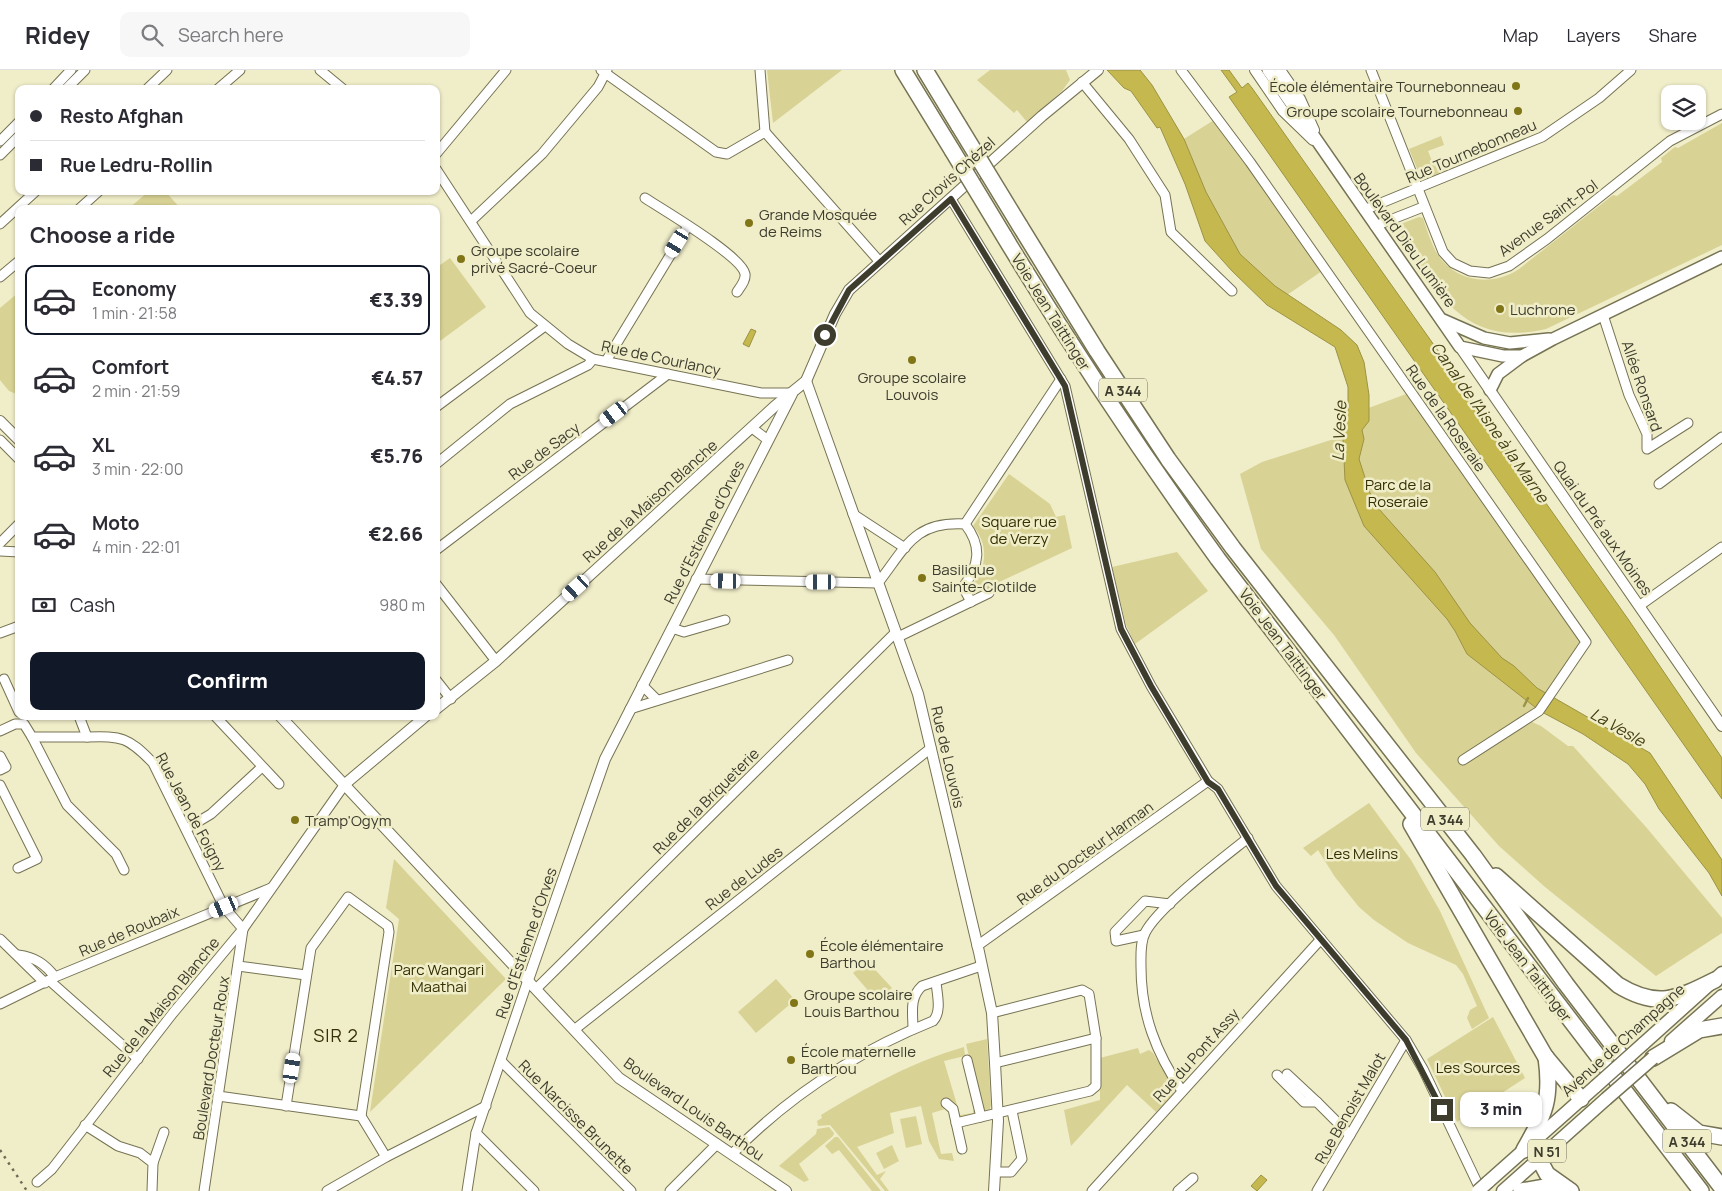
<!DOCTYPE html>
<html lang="en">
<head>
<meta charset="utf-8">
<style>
	:root { --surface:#fff; --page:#f7f7f7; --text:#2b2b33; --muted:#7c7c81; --line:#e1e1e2; --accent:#111827 }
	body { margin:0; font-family:Manrope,sans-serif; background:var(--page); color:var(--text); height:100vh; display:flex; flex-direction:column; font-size:19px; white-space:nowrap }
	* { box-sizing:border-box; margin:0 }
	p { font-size:16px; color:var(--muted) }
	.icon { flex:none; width:28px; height:28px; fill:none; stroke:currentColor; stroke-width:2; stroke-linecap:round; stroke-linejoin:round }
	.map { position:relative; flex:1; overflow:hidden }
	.side { position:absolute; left:15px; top:135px; width:425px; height:515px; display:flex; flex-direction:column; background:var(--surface); border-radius:10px; box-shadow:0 1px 4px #0004 }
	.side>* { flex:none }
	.guide { position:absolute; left:15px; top:15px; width:425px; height:110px; border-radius:10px; box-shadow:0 1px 4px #0004; display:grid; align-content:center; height:110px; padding:0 15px; background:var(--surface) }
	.controls { position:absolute; left:1661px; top:15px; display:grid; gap:10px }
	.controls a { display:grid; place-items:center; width:45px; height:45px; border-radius:10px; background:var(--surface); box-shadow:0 1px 4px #0004; font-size:25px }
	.end { position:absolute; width:22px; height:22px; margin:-11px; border:6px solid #3d3c2d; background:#fff; box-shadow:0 0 0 2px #fff }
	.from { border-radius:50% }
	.bubble { position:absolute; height:35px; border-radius:10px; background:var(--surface); box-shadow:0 1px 4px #0004; font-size:16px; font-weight:800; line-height:35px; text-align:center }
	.car { position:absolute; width:15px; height:30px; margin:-15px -8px; border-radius:6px; box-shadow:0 0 4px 1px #0007; background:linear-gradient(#fff 24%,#345 0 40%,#fff 0 76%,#345 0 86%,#fff 0) }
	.guide b { display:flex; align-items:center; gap:18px; height:48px; font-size:19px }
	.guide b+b { border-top:1px solid var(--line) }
	.guide i { width:12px; height:12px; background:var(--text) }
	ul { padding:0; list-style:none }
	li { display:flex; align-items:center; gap:15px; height:70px; margin:0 10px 8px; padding:0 5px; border:2px solid transparent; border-radius:10px }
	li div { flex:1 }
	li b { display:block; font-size:19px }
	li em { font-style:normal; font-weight:800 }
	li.current { border-color:var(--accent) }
	li>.icon { width:45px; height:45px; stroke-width:1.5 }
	h2 { padding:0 15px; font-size:22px; line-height:60px }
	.pay { display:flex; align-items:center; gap:12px; height:55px; padding:0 15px; font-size:19px }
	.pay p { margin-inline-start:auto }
	.cta { display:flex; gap:10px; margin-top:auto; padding:10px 15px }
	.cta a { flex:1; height:58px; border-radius:10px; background:var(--accent); color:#fff; font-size:20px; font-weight:800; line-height:58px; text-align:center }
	header { display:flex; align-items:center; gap:30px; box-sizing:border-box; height:70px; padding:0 25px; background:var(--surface); border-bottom:1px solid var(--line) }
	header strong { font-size:24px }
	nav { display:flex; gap:28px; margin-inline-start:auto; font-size:18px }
	.search { width:350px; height:45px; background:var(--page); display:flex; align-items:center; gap:12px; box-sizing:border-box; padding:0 18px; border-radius:10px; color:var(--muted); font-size:19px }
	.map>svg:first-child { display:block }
</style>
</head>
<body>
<header>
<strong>Ridey</strong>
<div class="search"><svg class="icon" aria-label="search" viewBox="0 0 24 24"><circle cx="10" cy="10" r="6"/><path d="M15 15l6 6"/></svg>Search here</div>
<nav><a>Map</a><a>Layers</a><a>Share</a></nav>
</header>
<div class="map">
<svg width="1722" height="1121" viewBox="0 0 1722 1121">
	<rect width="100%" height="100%" fill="#f0edc9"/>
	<g fill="#d9d295">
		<polygon points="767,0 842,0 773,53"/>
		<polygon points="990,0 1066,0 1070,10 1062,21 1027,52 1017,40 1014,43 977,10"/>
		<path d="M1214 50 1322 201 1287 225C1270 213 1252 200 1240 184 1217 153 1199 105 1184 69Z"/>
		<path d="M1722 53V175L1546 259C1460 279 1436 218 1393 157L1419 147 1423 148C1427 160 1431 174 1438 185 1456 212 1492 217 1519 199L1613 125 1617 126 1662 92 1661 88 1675 77 1678 78Z"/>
		<polygon points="1441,66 1444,75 1428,81 1434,96 1441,94 1444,101 1425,109 1420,106 1409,79"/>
		<polygon points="149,121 165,121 181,139 128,139"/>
		<polygon points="450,188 486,237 436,274 436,198"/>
		<polygon points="19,222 19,325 9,321 0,310 0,238"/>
		<polygon points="1409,323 1580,573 1536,639 1523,648 1541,656 1568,676 1573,676 1646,757 1722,848 1722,863 1656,906 1545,817 1499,776 1416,683 1334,565 1261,479 1240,404 1262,392 1340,367 1344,361 1347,346"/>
		<path d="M1009 404 1050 434 1056 447 1065 445 1072 478 980 521 972 515C987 498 989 474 973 456Z"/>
		<polygon points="1177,482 1208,521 1135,574 1126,555 1112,497"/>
		<polygon points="1369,733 1411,790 1440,841 1489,948 1472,959 1467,948 1470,940 1477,936 1463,904 1456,895 1408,873 1374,850 1359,837 1335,807 1318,780 1311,786 1303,778"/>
		<polygon points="394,789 506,909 370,1042 399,849 386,838"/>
		<polygon points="867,891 892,918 878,932 853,903"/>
		<polygon points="776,909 795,930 756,963 738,942"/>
		<polygon points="1493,947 1525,1008 1457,1052 1427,989"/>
		<polygon points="987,969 991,1035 990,1039 985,1042 982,1041 966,974"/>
		<path d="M964 977 965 986 944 991 960 1045 973 1043V1040L977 1039V1042L975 1045 961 1048 945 1036V1039L932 1043 941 1084 952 1083 954 1091 939 1089 929 1071 921 1036 890 1043 894 1063 857 1077 877 1105 886 1101 880 1109 889 1121H885L830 1055 818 1056 817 1051 822 1048 821 1045C867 1017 912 992 964 977Z"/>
		<polygon points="1138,978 1140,984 1149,980 1153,983 1174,1019 1173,1024 1156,1042 1127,1015 1071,1076 1064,1040 1100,1030 1100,988"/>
		<polygon points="916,1046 922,1074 906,1078 900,1049"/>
		<polygon points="829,1057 834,1063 833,1066 799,1094 809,1110 804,1112 779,1096 816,1064 817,1059"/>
		<polygon points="835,1067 838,1067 881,1121 872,1121 839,1080 832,1084 825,1076"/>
		<polygon points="892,1075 899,1091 884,1099 876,1083"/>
	</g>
	<g fill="#c5b84e" stroke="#9c9344">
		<polygon points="1107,0 1140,0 1152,15 1184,69 1206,122 1240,184 1275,216 1341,260 1357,275 1364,292 1369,325 1369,351 1362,360 1364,369 1359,389 1370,423 1378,438 1435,502 1470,553 1502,588 1514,596 1537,618 1650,683 1722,790 1722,826 1709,803 1659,739 1645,714 1628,694 1583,664 1540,641 1467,584 1455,561 1447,549 1364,456 1345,410 1343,369 1348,339 1348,317 1335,277 1267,235 1232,201 1205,171 1185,114 1160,57 1157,58 1131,21 1124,18"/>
		<polygon points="1221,0 1229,0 1242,18 1248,13 1252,18 1628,549 1722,688 1722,729 1229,27 1237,22"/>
		<polygon points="751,259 756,261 749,277 743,274"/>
		<polygon points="1261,1105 1267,1110 1257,1121 1251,1116"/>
	</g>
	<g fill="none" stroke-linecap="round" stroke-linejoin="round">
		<polyline stroke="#9c9344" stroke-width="2.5" points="1524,636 1528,628"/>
		<defs>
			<g id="minor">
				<polyline points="320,0 343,19"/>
				<polyline points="601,0 716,82 727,84 765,62"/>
				<polyline points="760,0 765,62"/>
				<polyline points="1181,0 1250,92 1586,572 1539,641 1463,690"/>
				<polyline points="1371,0 1443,182 1453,193 1470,201 1489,203 1509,196 1547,169 1670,71 1722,44"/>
				<polyline points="1082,12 1129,69 1165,125 1171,162 1232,221"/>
				<polyline points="53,19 71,0"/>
				<polyline points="66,19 85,0"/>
				<polyline points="147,19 167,0"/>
				<polyline points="218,19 240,0"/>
				<polyline points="765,62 880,192"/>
				<polyline points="0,71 19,52"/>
				<polyline points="436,84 506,0"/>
				<polyline points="0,85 19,66"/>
				<polyline points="436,99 530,243 568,274 593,289 761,323 792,323"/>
				<path d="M645 128C663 140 742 186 745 204 746 210 741 216 737 222"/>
				<polyline points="951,129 1065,316 1121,559 1151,616 1208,711 1218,719 1276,816 1406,970 1423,999 1481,1121"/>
				<polyline points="79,139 99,121"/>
				<polyline points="1364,140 1542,67 1599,28 1631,0"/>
				<polyline points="471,151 542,84 598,17 607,0"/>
				<polyline points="0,154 36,121"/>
				<polyline points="1375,156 1423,137"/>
				<polyline points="0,207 19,191"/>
				<polyline points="1603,245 1629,325 1647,364 1647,379 1688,353"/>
				<polyline points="606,291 688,156"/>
				<polyline points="436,337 545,256"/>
				<polyline points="752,358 768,370"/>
				<polyline points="0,370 19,389"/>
				<polyline points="436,394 510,334 588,295 593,289"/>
				<polyline points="1659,414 1722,367"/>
				<polyline points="853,444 905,478"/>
				<polyline points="965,454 1061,309"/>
				<polyline points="0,473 19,454"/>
				<polyline points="436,480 668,304"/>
				<polyline points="0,481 19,482"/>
				<path d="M696 509 878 513C906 477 914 451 965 454 982 476 980 495 963 517L971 532"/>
				<polyline points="436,514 496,591"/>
				<polyline points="1639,536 1722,477"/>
				<polyline points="672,558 684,562 725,550"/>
				<polyline points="0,563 19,556"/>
				<polyline points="898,567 989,523"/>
				<polyline points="4,609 19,642"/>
				<polyline points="436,610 451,629"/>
				<polyline points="642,615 657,630"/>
				<polyline points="630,639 788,590"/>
				<path d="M79 646 87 667C122 666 128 667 153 693L224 837 243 859"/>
				<polyline points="215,646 279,714"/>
				<polyline points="0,661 15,654 24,654 32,667 87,667"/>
				<polyline points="32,667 67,735 116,784 124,800"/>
				<polyline points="0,686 6,697 0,700"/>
				<polyline points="0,715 37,789 18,798"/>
				<polyline points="186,759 211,744 262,697"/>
				<polyline points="1144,865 1116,871 1115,862 1145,831 1170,834"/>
				<polyline points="0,869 45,913"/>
				<polyline points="977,876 1208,711"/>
				<path d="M18 885C35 887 45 894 55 907"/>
				<polyline points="238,896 306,905"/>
				<polyline points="50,911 138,989"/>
				<polyline points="536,919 896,562"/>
				<polyline points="0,934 55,907 271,818"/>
				<path d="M913 959C913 943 909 928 922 916L981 896"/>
				<polyline points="574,960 931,678"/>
				<polyline points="967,990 981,1047"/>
				<polyline points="502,992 631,1121"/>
				<polyline points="995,993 1096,968"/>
				<polyline points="1287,1004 1317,1032"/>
				<polyline points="1277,1005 1304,1032 1317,1032 1350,1065"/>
				<path d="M1182 1021C1156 983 1141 944 1141 897 1141 887 1140 873 1145 863 1158 837 1223 788 1248 768"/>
				<polyline points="218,1026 361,1046"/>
				<polyline points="946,1033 953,1039 962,1079"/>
				<polyline points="286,1036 311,878 348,827 388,856 389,862 361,1046"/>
				<polyline points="361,1046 386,1087"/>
				<polyline points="956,1053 1090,1021 1096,1016 1096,968 1089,924 1082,920 992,943"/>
				<polyline points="85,1055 118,1076 140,1083 153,1093 152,1121"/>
				<polyline points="476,1063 534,1121"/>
				<path d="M732 1084C790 1025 856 982 933 951 942 942 937 924 936 912"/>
				<polyline points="153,1093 164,1062"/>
				<polyline points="996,1102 1011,1102 1022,1089 1012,1041"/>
				<polyline points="37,1112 52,1099 173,943 243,859 345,714"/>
				<polyline points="204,1121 243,859"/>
				<polyline points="327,1121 386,1087 486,1036"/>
				<polyline points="467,1121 476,1063 528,910"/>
				<polyline points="670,1121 717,1074"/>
				<polyline points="1092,1121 1321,869"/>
				<polyline points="1178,1121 1193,1108"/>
				<polyline points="1317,1121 1406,970"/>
			</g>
			<g id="tertiary">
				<polyline points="1255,0 1283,41 1313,70"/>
				<polyline points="1280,0 1300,29 1314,60"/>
				<polyline points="1460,277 1722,656"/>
				<polyline points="806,311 918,624 979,882 992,943 995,993 998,1051 994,1121"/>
				<polyline points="0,351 19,370"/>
				<polyline points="436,639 496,591 775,336 806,311 835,244 849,220 1042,46 1098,0"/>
				<polyline points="280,646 619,1008 786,1121"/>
				<polyline points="345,714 426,646"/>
				<polyline points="528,910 605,689 792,324"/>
			</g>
			<g id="secondary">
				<polyline points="1268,0 1460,277 1503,286 1522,286 1553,269 1722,187"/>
				<polyline points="1443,250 1484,268 1510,273 1549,269"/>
				<polyline points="1490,320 1498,304 1522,286"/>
			</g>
			<g id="primary">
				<polyline points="1671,971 1722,926"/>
				<polyline points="1643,974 1722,903"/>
				<polyline points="1488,1112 1596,1016"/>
				<polyline points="1503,1121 1606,1029"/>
			</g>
			<g id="motorway">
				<polyline points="903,0 952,80"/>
				<polyline points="925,0 959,56"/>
				<polyline points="1020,156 1097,281 1168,389 1233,478 1473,785 1566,914 1722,1118"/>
				<path d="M1004 166C1071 277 1142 384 1218 489L1701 1121"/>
				<polyline points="1411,754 1545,986 1581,1029"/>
				<path d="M1496 806 1618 915C1657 939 1677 929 1715 910"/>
				<polyline points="1653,988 1699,960 1722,956"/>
				<polyline points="1671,1041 1699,1063 1722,1067"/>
				<path d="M1524 1080C1545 1043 1552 1030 1546 987"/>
				<polyline points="1539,1089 1547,1104 1571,1121"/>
				<polyline points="1521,1121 1551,1116 1565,1121"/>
			</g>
		</defs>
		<use href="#minor" stroke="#767353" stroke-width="11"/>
		<use href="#tertiary" stroke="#767353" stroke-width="12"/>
		<use href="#secondary" stroke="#767353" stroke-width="14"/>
		<use href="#primary" stroke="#767353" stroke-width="15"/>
		<use href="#motorway" stroke="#767353" stroke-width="18"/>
		<use href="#minor" stroke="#fff" stroke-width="9"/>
		<use href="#tertiary" stroke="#fff" stroke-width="10"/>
		<use href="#secondary" stroke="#fff" stroke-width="11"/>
		<use href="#primary" stroke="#fff" stroke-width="12"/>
		<use href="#motorway" stroke="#fff" stroke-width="15"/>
		<polyline stroke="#6d6b57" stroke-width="2.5" stroke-dasharray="2.5 5" stroke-linecap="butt" points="0,1080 27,1121"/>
		<defs>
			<g id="primary-bridge">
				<polyline points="1596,1016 1643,974"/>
				<polyline points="1606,1029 1653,988"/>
				<polyline points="1478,1121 1488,1112"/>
			</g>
			<g id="motorway-bridge">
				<polyline points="959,56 1020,156"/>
				<polyline points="952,80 1004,166"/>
			</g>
		</defs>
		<use href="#primary-bridge" stroke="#767353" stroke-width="15" stroke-linecap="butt"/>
		<use href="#motorway-bridge" stroke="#767353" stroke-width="18" stroke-linecap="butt"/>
		<use href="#primary-bridge" stroke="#fff" stroke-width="12"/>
		<use href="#motorway-bridge" stroke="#fff" stroke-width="15"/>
	</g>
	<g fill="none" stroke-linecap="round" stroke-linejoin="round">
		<polyline stroke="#3d3c2d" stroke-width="6" points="825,265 849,220 951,129 1065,316 1121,559 1151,616 1208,712 1218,719 1276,816 1406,970 1442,1040"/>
	</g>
	<g fill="#807517" stroke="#f0edc9" stroke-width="2">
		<circle cx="1516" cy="16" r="5"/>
		<circle cx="1518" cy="41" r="5"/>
		<circle cx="749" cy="153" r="5"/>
		<circle cx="461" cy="189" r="5"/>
		<circle cx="1500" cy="239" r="5"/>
		<circle cx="912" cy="290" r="5"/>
		<circle cx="922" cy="508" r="5"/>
		<circle cx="295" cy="750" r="5"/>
		<circle cx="810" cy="884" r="5"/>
		<circle cx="794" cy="933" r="5"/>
		<circle cx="791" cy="990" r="5"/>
	</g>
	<g text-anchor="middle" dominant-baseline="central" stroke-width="5" stroke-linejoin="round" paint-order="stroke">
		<g fill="#f0edc9" stroke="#73715c" stroke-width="1">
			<rect x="1099" y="308.5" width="48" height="23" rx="4"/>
			<rect x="1421" y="737.5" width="48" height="23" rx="4"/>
			<rect x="1663" y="1059.5" width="48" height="23" rx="4"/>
			<rect x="1528" y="1069.5" width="38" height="23" rx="4"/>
		</g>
		<g font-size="14" font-weight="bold" fill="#3d3c2d">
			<text x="1123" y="320">A 344</text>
			<text x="1445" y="749">A 344</text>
			<text x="1687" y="1071">A 344</text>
			<text x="1547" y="1081">N 51</text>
		</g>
		<g font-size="15" fill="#3d3c2d" stroke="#f0edc9" text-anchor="start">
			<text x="1506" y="16" text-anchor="end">École élémentaire Tournebonneau</text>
			<text x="1508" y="41" text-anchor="end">Groupe scolaire Tournebonneau</text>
			<text x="759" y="144">Grande Mosquée<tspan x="759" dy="17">de Reims</tspan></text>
			<text x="471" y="180">Groupe scolaire<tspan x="471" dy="17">privé Sacré-Coeur</tspan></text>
			<text x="1510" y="239">Luchrone</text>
			<text x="912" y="307" text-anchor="middle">Groupe scolaire<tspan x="912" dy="17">Louvois</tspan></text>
			<text x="932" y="499">Basilique<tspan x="932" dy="17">Sainte-Clotilde</tspan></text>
			<text x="305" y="750">Tramp'Ogym</text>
			<text x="820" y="875">École élémentaire<tspan x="820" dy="17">Barthou</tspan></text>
			<text x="804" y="924">Groupe scolaire<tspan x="804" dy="17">Louis Barthou</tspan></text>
			<text x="801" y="981">École maternelle<tspan x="801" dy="17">Barthou</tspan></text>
		</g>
		<g font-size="15" fill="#3d3c2d" stroke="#f0edc9">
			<text transform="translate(1471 81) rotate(-23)">Rue Tournebonneau</text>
			<text transform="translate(947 111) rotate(-42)">Rue Clovis Chézel</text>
			<text transform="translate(1548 148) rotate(-36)">Avenue Saint-Pol</text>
			<text transform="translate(1405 170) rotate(54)">Boulevard Dieu Lumière</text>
			<text transform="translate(1051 242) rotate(58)">Voie Jean Taittinger</text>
			<text transform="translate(661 288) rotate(12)">Rue de Courlancy</text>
			<text transform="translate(1642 316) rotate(71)">Allée Ronsard</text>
			<text transform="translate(1446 348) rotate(55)">Rue de la Roseraie</text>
			<text transform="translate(544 381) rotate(-37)">Rue de Sacy</text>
			<text transform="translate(650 431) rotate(-42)">Rue de la Maison Blanche</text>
			<text transform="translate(1603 458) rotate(55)">Quai du Pré aux Moines</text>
			<text transform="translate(704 462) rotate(-63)">Rue d'Estienne d'Orves</text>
			<text transform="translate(1283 574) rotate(53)">Voie Jean Taittinger</text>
			<text transform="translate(948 687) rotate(77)">Rue de Louvois</text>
			<text transform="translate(706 731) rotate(-45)">Rue de la Briqueterie</text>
			<text transform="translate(191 742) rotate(62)">Rue Jean de Foigny</text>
			<text transform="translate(1085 783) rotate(-36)">Rue du Docteur Harman</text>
			<text transform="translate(744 808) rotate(-38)">Rue de Ludes</text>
			<text transform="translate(129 861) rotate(-23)">Rue de Roubaix</text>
			<text transform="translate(526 873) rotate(-71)">Rue d'Estienne d'Orves</text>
			<text transform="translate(1528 896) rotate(53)">Voie Jean Taittinger</text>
			<text transform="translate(161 937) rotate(-51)">Rue de la Maison Blanche</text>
			<text transform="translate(1623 970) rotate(-42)">Avenue de Champagne</text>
			<text transform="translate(1196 985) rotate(-48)">Rue du Pont Assy</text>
			<text transform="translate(211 988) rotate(-81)">Boulevard Docteur Roux</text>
			<text transform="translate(1350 1038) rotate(-60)">Rue Benoist Malot</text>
			<text transform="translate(694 1039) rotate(35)">Boulevard Louis Barthou</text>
			<text transform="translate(576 1047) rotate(45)">Rue Narcisse Brunette</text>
		</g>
		<g font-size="15" fill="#342f00" stroke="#f0edc9">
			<text x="1398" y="414">Parc de la<tspan x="1398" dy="17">Roseraie</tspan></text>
			<text x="1019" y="451">Square rue<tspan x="1019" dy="17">de Verzy</tspan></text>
			<text x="1362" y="783">Les Melins</text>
			<text x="439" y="899">Parc Wangari<tspan x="439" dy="17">Maathai</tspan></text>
			<text x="1478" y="997">Les Sources</text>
		</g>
		<g font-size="16" font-style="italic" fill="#454013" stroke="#f0edc9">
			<text transform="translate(1490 352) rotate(55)">Canal de l'Aisne à la Marne</text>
			<text transform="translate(1339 361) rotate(-87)">La Vesle</text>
			<text transform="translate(1618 657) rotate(30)">La Vesle</text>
		</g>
		<g font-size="18" letter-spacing="1" fill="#363106" stroke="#f0edc9">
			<text x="336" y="965">SIR 2</text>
		</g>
	</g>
</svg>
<div class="controls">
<a><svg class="icon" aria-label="layers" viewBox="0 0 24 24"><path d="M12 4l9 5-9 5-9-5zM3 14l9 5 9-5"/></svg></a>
</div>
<i class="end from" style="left:825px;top:265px"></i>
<i class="end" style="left:1442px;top:1040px"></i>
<div class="bubble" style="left:1460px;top:1022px;width:82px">3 min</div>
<i class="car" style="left:677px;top:173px;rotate:211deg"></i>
<i class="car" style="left:614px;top:344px;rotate:233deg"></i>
<i class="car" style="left:726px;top:511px;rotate:271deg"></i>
<i class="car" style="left:821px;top:512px;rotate:270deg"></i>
<i class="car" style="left:576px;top:518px;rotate:228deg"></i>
<i class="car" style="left:224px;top:837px;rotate:247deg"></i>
<i class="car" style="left:292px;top:998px;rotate:9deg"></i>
<div class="guide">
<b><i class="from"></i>Resto Afghan</b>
<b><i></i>Rue Ledru-Rollin</b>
</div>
<section class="side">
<h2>Choose a ride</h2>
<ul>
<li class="current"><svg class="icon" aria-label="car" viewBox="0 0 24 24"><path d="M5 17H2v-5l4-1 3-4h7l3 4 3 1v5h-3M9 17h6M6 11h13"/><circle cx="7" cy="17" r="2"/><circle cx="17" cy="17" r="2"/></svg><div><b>Economy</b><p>1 min · 21:58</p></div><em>€3.39</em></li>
<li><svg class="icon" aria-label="car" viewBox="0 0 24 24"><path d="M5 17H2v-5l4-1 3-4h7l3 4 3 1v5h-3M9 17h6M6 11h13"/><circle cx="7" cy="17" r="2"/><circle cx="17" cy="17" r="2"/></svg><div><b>Comfort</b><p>2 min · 21:59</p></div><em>€4.57</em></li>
<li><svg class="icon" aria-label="car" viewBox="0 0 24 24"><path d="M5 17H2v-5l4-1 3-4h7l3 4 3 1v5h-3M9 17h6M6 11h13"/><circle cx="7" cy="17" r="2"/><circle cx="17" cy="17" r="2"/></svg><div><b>XL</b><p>3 min · 22:00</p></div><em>€5.76</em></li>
<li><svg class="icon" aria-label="car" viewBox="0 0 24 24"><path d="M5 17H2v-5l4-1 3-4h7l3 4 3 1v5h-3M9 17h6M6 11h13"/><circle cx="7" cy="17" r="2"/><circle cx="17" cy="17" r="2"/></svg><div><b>Moto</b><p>4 min · 22:01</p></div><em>€2.66</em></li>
</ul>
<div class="pay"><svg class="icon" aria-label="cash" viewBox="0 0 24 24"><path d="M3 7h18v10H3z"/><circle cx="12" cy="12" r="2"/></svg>Cash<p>980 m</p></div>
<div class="cta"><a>Confirm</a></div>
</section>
</div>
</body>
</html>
